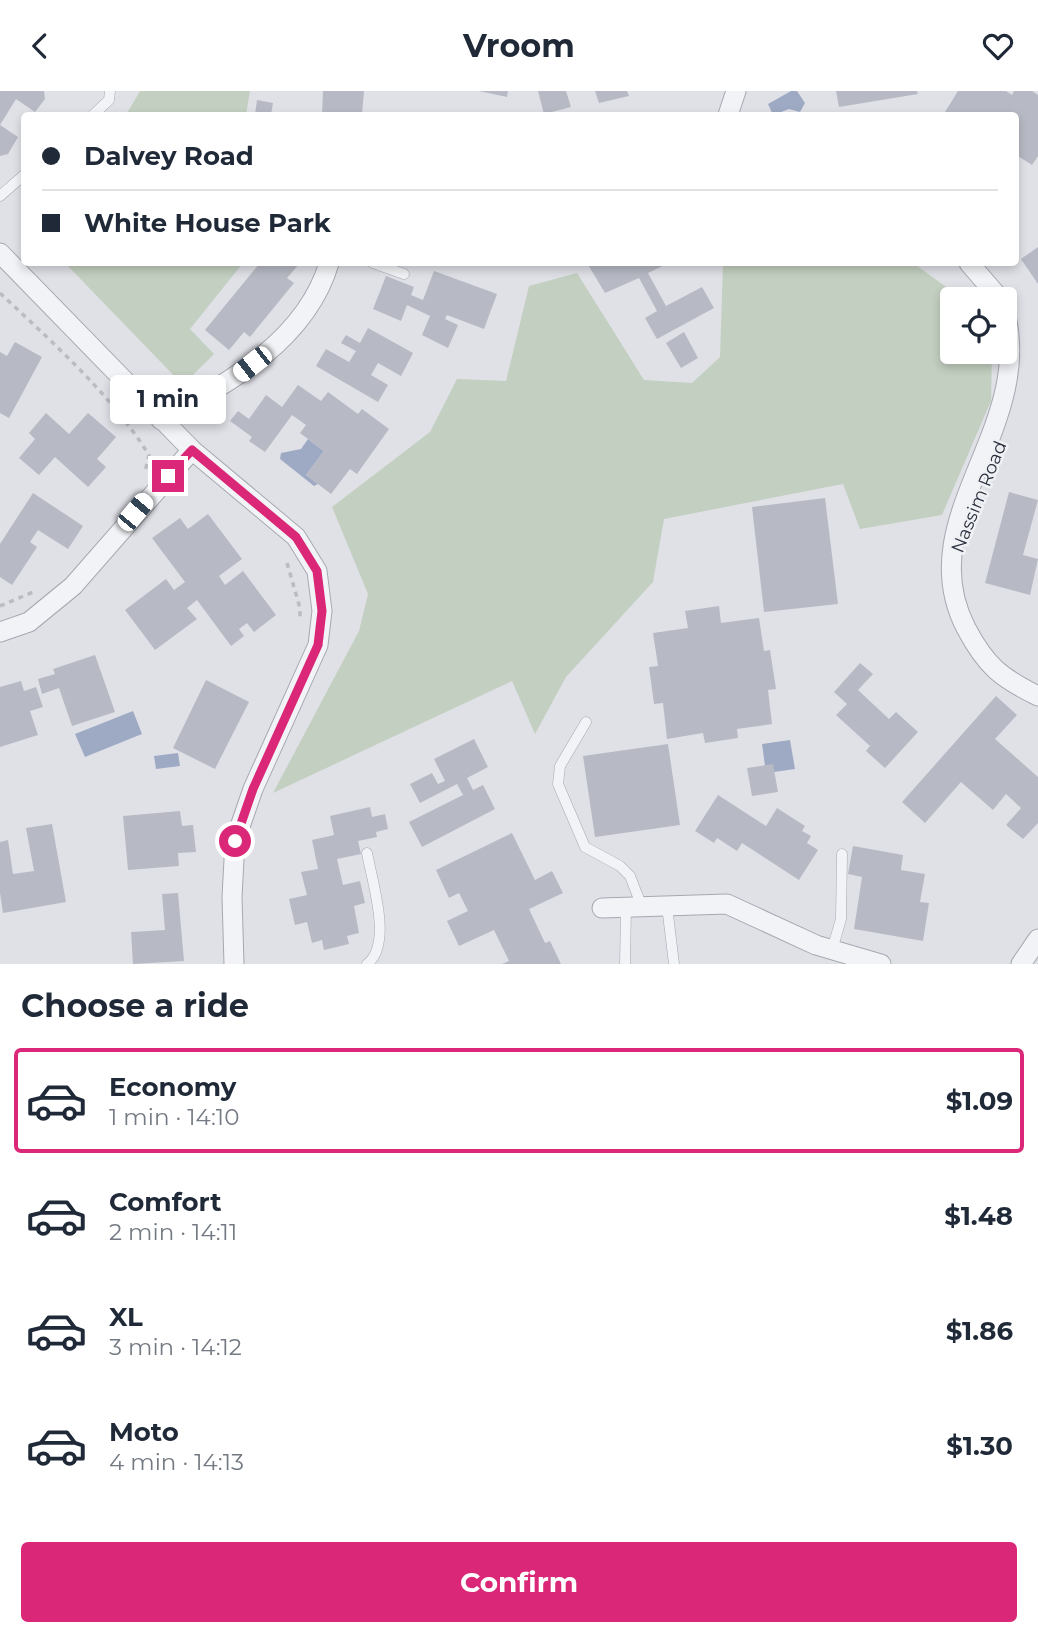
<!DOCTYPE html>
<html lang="en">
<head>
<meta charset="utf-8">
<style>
	:root { --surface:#fff; --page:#f2f2f3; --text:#1f2937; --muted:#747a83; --line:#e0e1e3; --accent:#db2777 }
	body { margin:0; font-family:Montserrat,sans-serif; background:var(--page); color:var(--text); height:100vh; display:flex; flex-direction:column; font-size:26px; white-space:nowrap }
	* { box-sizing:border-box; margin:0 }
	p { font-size:23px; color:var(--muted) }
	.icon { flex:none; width:38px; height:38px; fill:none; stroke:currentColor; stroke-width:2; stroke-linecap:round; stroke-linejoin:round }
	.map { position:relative; height:873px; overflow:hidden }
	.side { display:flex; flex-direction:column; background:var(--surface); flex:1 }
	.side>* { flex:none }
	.top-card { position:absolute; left:21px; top:21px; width:998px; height:154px; border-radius:7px; box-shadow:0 4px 10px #0003; display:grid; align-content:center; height:154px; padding:0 21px; background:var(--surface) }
	.buttons { position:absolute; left:940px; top:196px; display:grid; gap:14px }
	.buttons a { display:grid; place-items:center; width:77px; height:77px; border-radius:7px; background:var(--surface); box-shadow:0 4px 10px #0003; font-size:35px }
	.end { position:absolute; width:32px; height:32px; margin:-16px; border:9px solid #db2777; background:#fff; box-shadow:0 0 0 4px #fff }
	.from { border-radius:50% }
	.bubble { position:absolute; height:49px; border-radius:7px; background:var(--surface); box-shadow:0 4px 10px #0003; font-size:23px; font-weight:700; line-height:49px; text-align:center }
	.car { position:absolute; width:21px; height:42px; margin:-21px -10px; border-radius:9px; box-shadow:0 0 5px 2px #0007; background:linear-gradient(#fff 24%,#345 0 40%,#fff 0 76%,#345 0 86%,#fff 0) }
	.top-card b { display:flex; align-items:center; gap:24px; height:66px; font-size:26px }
	.top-card b+b { border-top:2px solid var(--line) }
	.top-card i { width:18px; height:18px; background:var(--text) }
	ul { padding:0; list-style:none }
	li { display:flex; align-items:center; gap:21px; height:105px; margin:0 14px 10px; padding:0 7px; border:4px solid transparent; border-radius:7px }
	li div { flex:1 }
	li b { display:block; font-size:26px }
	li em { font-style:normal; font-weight:700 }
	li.selected { border-color:var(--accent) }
	li>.icon { width:63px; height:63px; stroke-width:1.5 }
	h2 { padding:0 21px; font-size:32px; line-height:84px }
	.button { display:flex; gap:14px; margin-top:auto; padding:14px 21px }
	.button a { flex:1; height:80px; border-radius:7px; background:var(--accent); color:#fff; font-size:28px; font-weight:700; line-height:80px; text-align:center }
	header { display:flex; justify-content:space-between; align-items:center; height:91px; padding:0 21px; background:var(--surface); font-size:32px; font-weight:700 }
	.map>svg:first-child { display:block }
</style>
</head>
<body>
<header><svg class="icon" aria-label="back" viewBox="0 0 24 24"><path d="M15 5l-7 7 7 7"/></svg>Vroom<svg class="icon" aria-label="heart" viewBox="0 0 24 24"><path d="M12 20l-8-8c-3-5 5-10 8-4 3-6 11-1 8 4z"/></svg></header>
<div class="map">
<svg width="1038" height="873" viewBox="0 0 1038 873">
	<rect width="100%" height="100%" fill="#e0e1e7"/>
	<g fill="#c3d0c1">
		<polygon points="140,0 250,0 246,24 126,24"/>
		<polygon points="65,172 243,172 190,238 214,263 183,294"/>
		<polygon points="723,172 913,172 963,208 952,208 952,261 992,261 991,310 942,424 860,438 843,393 664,428 653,491 566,586 535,643 512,590 273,702 359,540 368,503 332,416 430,341 457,288 506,290 529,195 577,182 644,289 692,292 720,266"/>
	</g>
	<g fill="#9eaac4">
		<polygon points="791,0 797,0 805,12 800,21 789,18 773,24 768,13"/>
		<polygon points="308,348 324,360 306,384 318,393 314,395 280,368 281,362 301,358"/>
		<polygon points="133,620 142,643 85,666 75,643"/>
		<polygon points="790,649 795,678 774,681 765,675 762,653"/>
		<polygon points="178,662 180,675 156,678 154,665"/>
	</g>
	<g fill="#b7bac4">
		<polygon points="0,0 44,0 45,8 35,21 16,8 0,34 18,46 8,63 0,65"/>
		<polygon points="323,0 364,0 362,24 322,24"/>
		<polygon points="479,0 508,0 507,6"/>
		<polygon points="538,0 566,0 571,16 544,23"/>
		<polygon points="595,0 627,0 629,5 599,12"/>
		<polygon points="836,0 917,0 918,3 839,16"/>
		<polygon points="958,0 1006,0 1012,4 1014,0 1032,0 1038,4 1038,65 1032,74 1015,63 1015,24 951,24 945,21"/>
		<polygon points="257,9 273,12 271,24 255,23"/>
		<polygon points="1038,156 1038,193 1021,168"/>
		<polygon points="260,172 300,172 287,187 294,192 250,246 244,241 229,259 205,239"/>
		<polygon points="587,172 669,172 648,182 666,215 702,196 714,217 657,248 645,227 657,220 639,187 605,202"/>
		<polygon points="434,180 497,203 484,238 447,224 445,228 458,234 448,257 422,244 430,225 407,214 401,230 373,218 386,185 414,196 411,204 423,209"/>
		<polygon points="368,237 413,262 401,285 378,272 371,284 388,294 378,311 316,275 326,258 349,271 356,260 341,252 346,244 360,252"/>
		<polygon points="684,241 698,267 681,277 666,252"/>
		<polygon points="15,251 42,266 9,327 0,322 0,261 7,265"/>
		<polygon points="298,294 321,310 328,301 358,323 362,318 389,338 357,383 350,378 331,403 306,384 324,360 300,342 306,334 292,324 265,361 249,350 252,346 230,330 238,320 249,328 266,304 282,316"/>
		<polygon points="46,322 69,343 88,322 116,346 97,368 106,376 88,396 55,366 39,384 19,367 35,348 29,342"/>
		<polygon points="1009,401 1038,409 1023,464 1038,468 1030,504 985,492"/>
		<polygon points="33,402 83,435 68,458 38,439 30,451 37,456 12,494 0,486 0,453"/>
		<polygon points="825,407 838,513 764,521 752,416"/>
		<polygon points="208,423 242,468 219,485 225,494 243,480 276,524 254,541 247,532 239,538 244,545 231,555 197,509 187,517 197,528 155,559 125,519 166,488 174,499 185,491 152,447 180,427 188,438"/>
		<polygon points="719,515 721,532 759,527 764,560 770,559 776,598 768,599 772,633 737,638 738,647 705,652 703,642 667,648 663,612 654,613 649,576 658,575 653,542 688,537 685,520"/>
		<polygon points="95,564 115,621 72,635 59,597 42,603 38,588 55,583 53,578"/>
		<polygon points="860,572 873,583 858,599 889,628 896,621 918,641 885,677 866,660 870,655 836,624 847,613 834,601"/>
		<polygon points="206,589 249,611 215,678 173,657"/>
		<polygon points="21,590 24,600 36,596 43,616 30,620 38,644 0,656 0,596"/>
		<polygon points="996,605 1017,624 995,648 1038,686 1038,732 1023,748 1006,734 1021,717 1006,703 993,719 961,691 925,732 902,711"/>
		<polygon points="474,648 488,676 467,687 473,699 483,694 495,718 422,756 409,731 463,704 457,693 420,712 410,693 432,682 438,693 445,690 434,668"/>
		<polygon points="668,653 680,734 595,746 583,665"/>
		<polygon points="773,673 778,701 752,705 747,677"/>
		<polygon points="718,704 766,735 777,717 805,735 802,740 811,745 807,752 818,759 799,789 742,752 737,760 717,747 714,752 695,740"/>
		<polygon points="370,716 372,726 385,723 388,738 376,741 377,746 358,750 361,763 337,768 343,794 360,790 365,812 354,815 359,842 347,845 349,853 324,859 322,849 312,852 307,831 295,834 289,808 307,804 301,781 318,778 312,749 334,744 330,725"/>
		<polygon points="180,720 182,735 193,734 196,761 178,762 179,775 128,779 123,725"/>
		<polygon points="52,733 66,811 3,822 0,802 0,751 8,749 13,783 34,780 26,737"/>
		<polygon points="512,742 535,789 552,780 563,802 529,818 545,852 550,850 561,873 502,873 509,870 494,839 459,855 447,830 468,820 459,802 449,807 436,779"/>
		<polygon points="853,755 903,764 901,779 925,783 920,811 929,812 923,850 854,838 862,786 848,783"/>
		<polygon points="178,802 184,870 133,873 131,841 165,839 162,803"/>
	</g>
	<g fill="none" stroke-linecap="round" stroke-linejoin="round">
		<defs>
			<g id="service">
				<polyline points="93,24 109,9 110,0"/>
				<polyline points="0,105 24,84"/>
				<polyline points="373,172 404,183"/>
				<polyline points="586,631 560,675 558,693 585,756 620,775 630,785 642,816"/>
				<path d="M367 762C372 790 393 854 367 873"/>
				<polyline points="667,815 674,873"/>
				<polyline points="832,859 841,828 842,763"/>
				<polyline points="625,873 626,816"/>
			</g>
			<g id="minor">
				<polyline points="728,24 736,0"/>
				<polyline points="0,162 192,359 296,446 317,480 322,520 318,554 253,698 235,750 232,806 234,873"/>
				<polyline points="969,172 1000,208"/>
				<path d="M1004 217C1038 337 909 427 966 537 986 575 1001 587 1038 605"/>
				<path d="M161 329C228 292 306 250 329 172"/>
				<polyline points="0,541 29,531 73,495 192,359"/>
				<polyline points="602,817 727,813 816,854 881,873"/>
				<polyline points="1021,873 1038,848"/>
			</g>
		</defs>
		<use href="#service" stroke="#a6a8b1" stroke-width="11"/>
		<use href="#minor" stroke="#a6a8b1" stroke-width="21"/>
		<g stroke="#babcc2" stroke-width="3.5" stroke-dasharray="5 5" stroke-linecap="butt">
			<path d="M0 202C53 252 110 302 149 364L145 381"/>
			<polyline points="287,472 300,517 300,526"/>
			<polyline points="0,515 33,501"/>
		</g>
		<use href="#service" stroke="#f2f3f6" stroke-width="10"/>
		<use href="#minor" stroke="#f2f3f6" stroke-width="19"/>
	</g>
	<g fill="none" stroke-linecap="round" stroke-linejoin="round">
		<polyline stroke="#db2777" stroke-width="9" points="168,385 192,359 296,446 317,480 322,520 318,554 253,698 235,750"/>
	</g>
	<g text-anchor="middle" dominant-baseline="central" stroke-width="5" stroke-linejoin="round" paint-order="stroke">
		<g font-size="18" fill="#2a2e3d" stroke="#eff1f5">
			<text transform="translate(979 406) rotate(-68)">Nassim Road</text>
		</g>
	</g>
</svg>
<div class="buttons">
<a><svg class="icon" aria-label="locate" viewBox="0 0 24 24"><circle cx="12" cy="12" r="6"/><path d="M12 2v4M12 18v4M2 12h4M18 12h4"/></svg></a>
</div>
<i class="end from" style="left:235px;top:750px"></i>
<i class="end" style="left:168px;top:385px"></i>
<div class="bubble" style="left:110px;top:284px;width:116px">1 min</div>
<i class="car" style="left:252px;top:273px;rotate:232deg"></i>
<i class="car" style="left:135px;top:421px;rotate:40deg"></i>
<div class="top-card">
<b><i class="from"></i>Dalvey Road</b>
<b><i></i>White House Park</b>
</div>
</div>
<section class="side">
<h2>Choose a ride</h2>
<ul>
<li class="selected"><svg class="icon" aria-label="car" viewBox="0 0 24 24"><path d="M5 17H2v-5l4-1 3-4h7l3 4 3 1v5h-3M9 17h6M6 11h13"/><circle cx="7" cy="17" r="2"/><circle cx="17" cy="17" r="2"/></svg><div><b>Economy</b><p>1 min · 14:10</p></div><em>$1.09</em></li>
<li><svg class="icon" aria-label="car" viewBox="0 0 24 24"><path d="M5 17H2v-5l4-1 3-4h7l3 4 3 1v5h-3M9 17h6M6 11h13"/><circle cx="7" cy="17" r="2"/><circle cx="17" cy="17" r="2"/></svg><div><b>Comfort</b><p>2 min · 14:11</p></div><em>$1.48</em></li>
<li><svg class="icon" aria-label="car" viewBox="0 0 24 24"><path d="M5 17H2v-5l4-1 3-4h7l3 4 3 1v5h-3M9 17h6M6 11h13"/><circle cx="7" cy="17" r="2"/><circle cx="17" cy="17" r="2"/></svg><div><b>XL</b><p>3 min · 14:12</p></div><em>$1.86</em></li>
<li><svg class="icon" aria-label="car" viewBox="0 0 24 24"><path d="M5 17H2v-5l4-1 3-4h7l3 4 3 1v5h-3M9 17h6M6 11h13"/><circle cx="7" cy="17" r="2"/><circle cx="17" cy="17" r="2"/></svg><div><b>Moto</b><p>4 min · 14:13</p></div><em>$1.30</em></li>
</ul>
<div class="button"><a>Confirm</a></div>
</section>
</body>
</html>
